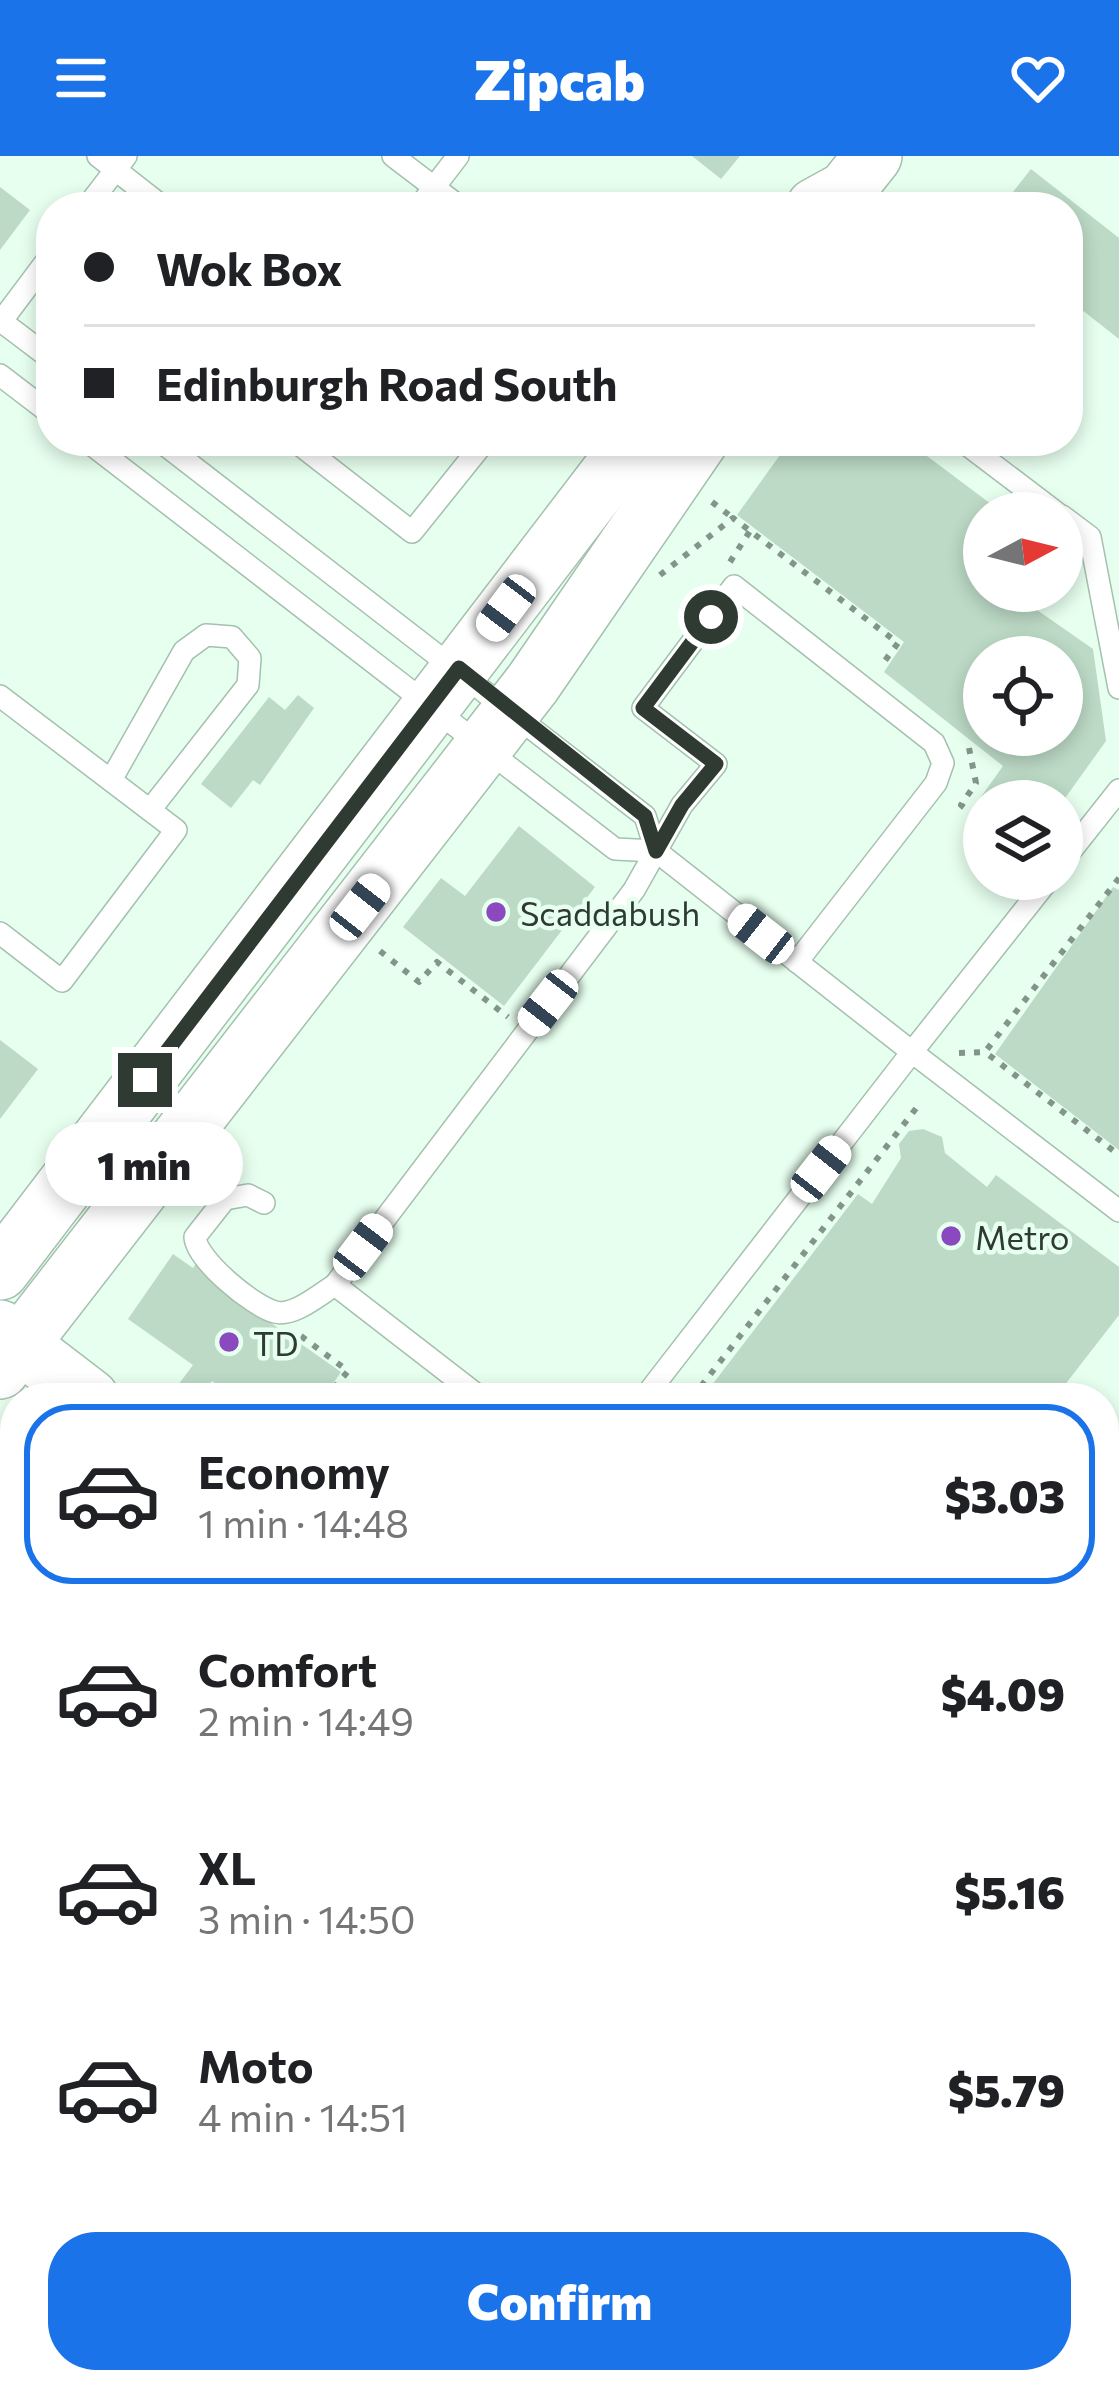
<!DOCTYPE html>
<html lang="en">
<head>
<meta charset="utf-8">
<style>
	:root { --surface:#fff; --page:#f2f2f2; --text:#202124; --muted:#757577; --line:#e0e0e0; --accent:#1a73e8 }
	body { margin:0; font-family:Commissioner,sans-serif; background:var(--page); color:var(--text); height:100vh; display:flex; flex-direction:column; font-size:45px; white-space:nowrap }
	* { box-sizing:border-box; margin:0 }
	p { font-size:39px; color:var(--muted) }
	.icon { flex:none; width:66px; height:66px; fill:none; stroke:currentColor; stroke-width:2; stroke-linecap:round; stroke-linejoin:round }
	.map { position:relative; flex:1; overflow:hidden }
	.drawer { position:absolute; left:0px; top:1227px; width:1119px; height:1011px; display:flex; flex-direction:column; background:var(--surface); border-radius:48px 48px 0 0; box-shadow:0 6px 18px #0003 }
	.drawer>* { flex:none }
	.hud { position:absolute; left:36px; top:36px; width:1047px; height:264px; border-radius:48px; box-shadow:0 6px 18px #0003; display:grid; align-content:center; height:264px; padding:0 48px; background:var(--surface) }
	.needle { width:78px; rotate:83deg }
	.controls { position:absolute; left:963px; top:336px; display:grid; gap:24px }
	.controls a { display:grid; place-items:center; width:120px; height:120px; border-radius:50%; background:var(--surface); box-shadow:0 6px 18px #0003; font-size:60px }
	.end { position:absolute; width:54px; height:54px; margin:-27px; border:15px solid #2e3a32; background:#fff; box-shadow:0 0 0 6px #fff }
	.from { border-radius:50% }
	.bubble { position:absolute; height:84px; border-radius:42px; background:var(--surface); box-shadow:0 6px 18px #0003; font-size:39px; font-weight:800; line-height:84px; text-align:center }
	.car { position:absolute; width:36px; height:72px; margin:-36px -18px; border-radius:15px; box-shadow:0 0 9px 3px #0007; background:linear-gradient(#fff 24%,#345 0 40%,#fff 0 76%,#345 0 86%,#fff 0) }
	.hud b { display:flex; align-items:center; gap:42px; height:114px; font-size:45px }
	.hud b+b { border-top:3px solid var(--line) }
	.hud i { width:30px; height:30px; background:var(--text) }
	ul { padding:21px 0 0; list-style:none }
	li { display:flex; align-items:center; gap:36px; height:180px; margin:0 24px 18px; padding:0 24px; border:6px solid transparent; border-radius:48px }
	li div { flex:1 }
	li b { display:block; font-size:45px }
	li em { font-style:normal; font-weight:800 }
	li.active { border-color:var(--accent) }
	li>.icon { width:108px; height:108px; stroke-width:1.5 }
	.button { display:flex; gap:24px; margin-top:auto; padding:24px 48px }
	.button a { flex:1; height:138px; border-radius:48px; background:var(--accent); color:#fff; font-size:48px; font-weight:800; line-height:138px; text-align:center }
	header { display:flex; justify-content:space-between; align-items:center; height:156px; padding:0 48px; background:var(--accent); color:#fff; font-size:54px; font-weight:800 }
	.map>svg:first-child { display:block }
</style>
</head>
<body>
<header><svg class="icon" aria-label="menu" viewBox="0 0 24 24"><path d="M4 6h16M4 12h16M4 18h16"/></svg>Zipcab<svg class="icon" aria-label="heart" viewBox="0 0 24 24"><path d="M12 20l-8-8c-3-5 5-10 8-4 3-6 11-1 8 4z"/></svg></header>
<div class="map">
<svg width="1119" height="2236" viewBox="0 0 1119 2236">
	<defs>
		<pattern id="forest-firs" width="22" height="20" patternUnits="userSpaceOnUse" patternTransform="scale(3)"><rect width="22" height="20" fill="#bbfcd3"/><path d="M5 1l3.5 6h-7zM16 11l3.5 6h-7z" fill="#a1d9b6"/></pattern>
	</defs>
	<rect width="100%" height="100%" fill="#e7ffef"/>
	<g fill="url(#forest-firs)">
		<polygon points="15,1415 15,1508 0,1508 0,1418"/>
		<polygon points="15,1577 15,1683 0,1677 0,1600"/>
		<polygon points="149,2223 323,2223 317,2236 161,2236"/>
	</g>
	<g fill="#bcdac6" fill-rule="evenodd">
		<polygon points="692,0 740,0 721,23"/>
		<polygon points="1031,13 1119,82 1119,183 1068,143 1068,51 1001,51"/>
		<polygon points="0,31 30,54 0,94"/>
		<path d="M790 285H907L1003 357H984V435H1035L1027 447 1093 493 1106 585 1063 645H984V659L973 652 1003 610 884 516 904 486 737 359ZM984 501H1062V579H984Z"/>
		<polygon points="298,539 314,552 260,629 253,624 231,652 201,628 269,541 285,554"/>
		<polygon points="519,670 595,731 504,850 403,771 441,722 465,740"/>
		<polygon points="1113,731 1119,734 1119,994 995,898"/>
		<polygon points="0,884 38,913 0,963"/>
		<polygon points="923,973 942,981 945,997 987,1031 996,1019 1119,1111 1119,1159 1057,1239 1061,1242 702,1242 858,1038 872,1048 901,1002 899,988 909,975"/>
		<polygon points="205,1094 232,1113 220,1131 341,1216 323,1242 237,1242 212,1225 197,1242 178,1229 193,1209 128,1163 173,1098 193,1112"/>
		<polygon points="1119,1461 1119,1545 1104,1534 1104,1482"/>
		<polygon points="0,1688 15,1700 15,1779 0,1763"/>
		<polygon points="0,1841 15,1852 15,1882 0,1902"/>
		<polygon points="30,2223 93,2234 93,2236 27,2236"/>
		<polygon points="477,2223 529,2223 514,2236 494,2236"/>
		<polygon points="713,2223 790,2223 798,2236 680,2236 699,2224 703,2230"/>
	</g>
	<g fill="none" stroke-linecap="round" stroke-linejoin="round">
		<defs>
			<g id="service">
				<polyline points="98,0 163,51"/>
				<polyline points="393,0 460,51"/>
				<polyline points="87,51 126,0"/>
				<polyline points="419,51 458,0"/>
				<polyline points="1,165 51,203"/>
				<polyline points="0,167 51,99"/>
				<polyline points="0,219 51,258"/>
				<polyline points="87,285 615,693 656,695"/>
				<polyline points="160,285 645,660 656,695 912,896 644,1242"/>
				<polyline points="295,285 412,376 485,285"/>
				<polyline points="962,285 1057,357"/>
				<polyline points="1062,360 1090,381 1119,532"/>
				<polyline points="0,540 176,674 62,825 0,777"/>
				<polyline points="111,624 184,495 206,479 232,481 250,502 248,529 150,654"/>
				<polyline points="1062,706 1119,634"/>
				<polyline points="1049,723 912,896 1119,1055"/>
				<path d="M264 1047 248 1039 225 1043 195 1081C196 1103 252 1150 275 1156 294 1161 320 1138 335 1129"/>
				<polyline points="481,1242 335,1129 634,734 682,649 716,608 643,552 734,430 934,587 943,607 936,627 797,806"/>
				<polyline points="1104,1303 1119,1284"/>
				<polyline points="0,1539 15,1536"/>
				<polyline points="1104,1700 1119,1712"/>
			</g>
			<g id="secondary">
				<polyline points="815,51 846,34 873,0"/>
				<polyline points="0,1115 634,285"/>
				<polyline points="0,1173 90,1242"/>
				<polyline points="0,1214 533,527 699,285"/>
				<polyline points="1104,2046 1119,2057"/>
			</g>
		</defs>
		<use href="#service" stroke="#a4c0ae" stroke-width="24"/>
		<use href="#secondary" stroke="#a4c0ae" stroke-width="60"/>
		<g stroke="#839589" stroke-width="6" stroke-dasharray="6 9" stroke-linecap="butt">
			<polyline points="712,346 733,362"/>
			<polyline points="730,406 750,375"/>
			<polyline points="660,419 733,362 898,487 881,510"/>
			<polyline points="969,592 976,627 961,649 984,667"/>
			<polyline points="1119,722 985,896 1119,999"/>
			<polyline points="380,795 419,826 437,806 508,861"/>
			<polyline points="959,897 985,896"/>
			<polyline points="301,1180 348,1215 326,1242"/>
			<polyline points="692,1242 921,946"/>
			<polyline points="115,2236 118,2223"/>
		</g>
		<use href="#service" stroke="#fff" stroke-width="21"/>
		<use href="#secondary" stroke="#fff" stroke-width="57"/>
	</g>
	<g fill="none" stroke-linecap="round" stroke-linejoin="round">
		<polyline stroke="#2e3a32" stroke-width="15" points="145,924 459,512 645,660 656,695 682,649 716,608 643,552 711,461"/>
	</g>
	<g fill="#8a49be" stroke="#e7ffef" stroke-width="4.5">
		<circle cx="496" cy="756" r="12"/>
		<circle cx="951" cy="1080" r="12"/>
		<circle cx="229" cy="1186" r="12"/>
	</g>
	<g text-anchor="middle" dominant-baseline="central" stroke-width="9" stroke-linejoin="round" paint-order="stroke">
		<g font-size="33" fill="#2e3a32" stroke="#e7ffef" text-anchor="start">
			<text x="520" y="756">Scaddabush</text>
			<text x="975" y="1080">Metro</text>
			<text x="253" y="1186">TD</text>
		</g>
	</g>
</svg>
<div class="controls">
<a><svg class="needle" viewBox="-14 -14 28 28"><path d="M0-13l5 13h-10z" fill="#e53935"/><path d="M0 13l5-13h-10z" fill="#757577"/></svg></a>
<a><svg class="icon" aria-label="locate" viewBox="0 0 24 24"><circle cx="12" cy="12" r="6"/><path d="M12 2v4M12 18v4M2 12h4M18 12h4"/></svg></a>
<a><svg class="icon" aria-label="layers" viewBox="0 0 24 24"><path d="M12 4l9 5-9 5-9-5zM3 14l9 5 9-5"/></svg></a>
</div>
<i class="end from" style="left:711px;top:461px"></i>
<i class="end" style="left:145px;top:924px"></i>
<div class="bubble" style="left:45px;top:966px;width:198px">1 min</div>
<i class="car" style="left:506px;top:452px;rotate:217deg"></i>
<i class="car" style="left:360px;top:751px;rotate:38deg"></i>
<i class="car" style="left:761px;top:778px;rotate:308deg"></i>
<i class="car" style="left:548px;top:847px;rotate:218deg"></i>
<i class="car" style="left:821px;top:1013px;rotate:38deg"></i>
<i class="car" style="left:363px;top:1091px;rotate:37deg"></i>
<div class="hud">
<b><i class="from"></i>Wok Box</b>
<b><i></i>Edinburgh Road South</b>
</div>
<section class="drawer">
<ul>
<li class="active"><svg class="icon" aria-label="car" viewBox="0 0 24 24"><path d="M5 17H2v-5l4-1 3-4h7l3 4 3 1v5h-3M9 17h6M6 11h13"/><circle cx="7" cy="17" r="2"/><circle cx="17" cy="17" r="2"/></svg><div><b>Economy</b><p>1 min · 14:48</p></div><em>$3.03</em></li>
<li><svg class="icon" aria-label="car" viewBox="0 0 24 24"><path d="M5 17H2v-5l4-1 3-4h7l3 4 3 1v5h-3M9 17h6M6 11h13"/><circle cx="7" cy="17" r="2"/><circle cx="17" cy="17" r="2"/></svg><div><b>Comfort</b><p>2 min · 14:49</p></div><em>$4.09</em></li>
<li><svg class="icon" aria-label="car" viewBox="0 0 24 24"><path d="M5 17H2v-5l4-1 3-4h7l3 4 3 1v5h-3M9 17h6M6 11h13"/><circle cx="7" cy="17" r="2"/><circle cx="17" cy="17" r="2"/></svg><div><b>XL</b><p>3 min · 14:50</p></div><em>$5.16</em></li>
<li><svg class="icon" aria-label="car" viewBox="0 0 24 24"><path d="M5 17H2v-5l4-1 3-4h7l3 4 3 1v5h-3M9 17h6M6 11h13"/><circle cx="7" cy="17" r="2"/><circle cx="17" cy="17" r="2"/></svg><div><b>Moto</b><p>4 min · 14:51</p></div><em>$5.79</em></li>
</ul>
<div class="button"><a>Confirm</a></div>
</section>
</div>
</body>
</html>
